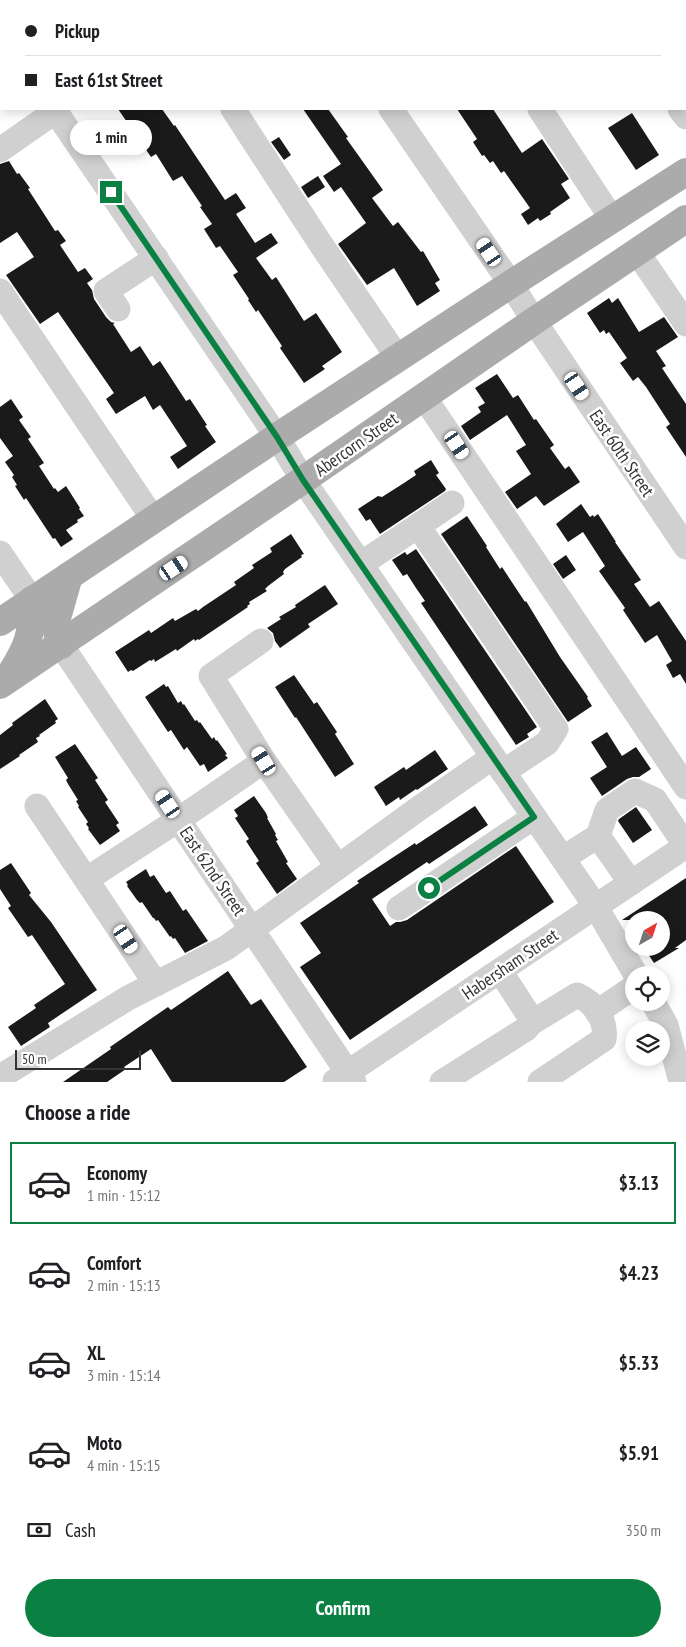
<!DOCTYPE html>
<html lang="en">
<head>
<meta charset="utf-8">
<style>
	:root { --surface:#fff; --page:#f2f2f2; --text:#202124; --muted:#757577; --line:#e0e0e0; --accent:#0b8043 }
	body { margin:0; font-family:"PT Sans Narrow",sans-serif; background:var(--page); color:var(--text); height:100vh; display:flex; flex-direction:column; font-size:19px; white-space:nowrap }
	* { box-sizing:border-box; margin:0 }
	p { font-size:16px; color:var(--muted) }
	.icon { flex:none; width:28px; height:28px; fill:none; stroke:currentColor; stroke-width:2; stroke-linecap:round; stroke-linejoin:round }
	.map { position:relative; height:1082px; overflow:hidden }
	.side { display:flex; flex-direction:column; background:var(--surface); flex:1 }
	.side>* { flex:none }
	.guide { position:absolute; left:0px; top:0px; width:686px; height:110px; box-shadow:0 2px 12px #0003; display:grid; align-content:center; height:110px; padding:0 25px; background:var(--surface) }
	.needle { width:32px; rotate:39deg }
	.controls { position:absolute; left:625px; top:911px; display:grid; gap:10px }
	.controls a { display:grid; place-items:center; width:45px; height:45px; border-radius:50%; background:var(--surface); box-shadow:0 2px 12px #0003; font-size:25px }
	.scale { position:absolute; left:15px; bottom:12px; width:126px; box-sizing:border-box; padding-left:5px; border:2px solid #333; border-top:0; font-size:14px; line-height:18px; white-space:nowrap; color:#333; -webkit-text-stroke:4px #fff; paint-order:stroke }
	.end { position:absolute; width:22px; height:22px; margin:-11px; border:6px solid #0b8043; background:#fff; box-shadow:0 0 0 2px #fff }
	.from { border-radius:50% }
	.bubble { position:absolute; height:35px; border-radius:18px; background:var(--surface); box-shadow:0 2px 12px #0003; font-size:16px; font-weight:800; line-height:35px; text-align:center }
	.car { position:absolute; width:15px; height:30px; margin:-15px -8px; border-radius:6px; box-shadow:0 0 4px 1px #0007; background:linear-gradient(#fff 24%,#345 0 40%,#fff 0 76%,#345 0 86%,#fff 0) }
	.guide b { display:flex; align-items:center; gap:18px; height:48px; font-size:19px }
	.guide b+b { border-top:1px solid var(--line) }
	.guide i { width:12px; height:12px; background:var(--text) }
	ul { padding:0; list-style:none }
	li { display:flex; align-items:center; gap:15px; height:82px; margin:0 10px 8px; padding:0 15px; border:2px solid transparent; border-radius:0px }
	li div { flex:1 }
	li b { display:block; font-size:19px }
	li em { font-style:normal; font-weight:800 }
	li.active { border-color:var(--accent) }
	li>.icon { width:45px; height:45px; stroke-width:1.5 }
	h2 { padding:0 25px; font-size:22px; line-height:60px }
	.pay { display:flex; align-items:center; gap:12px; height:55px; padding:0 25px; font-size:19px }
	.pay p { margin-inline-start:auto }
	.button { display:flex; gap:10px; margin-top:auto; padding:10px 25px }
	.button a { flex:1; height:58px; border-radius:30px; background:var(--accent); color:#fff; font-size:20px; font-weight:800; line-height:58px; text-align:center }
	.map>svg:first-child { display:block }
</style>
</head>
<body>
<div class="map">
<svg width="686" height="1082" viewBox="0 0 686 1082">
	<rect width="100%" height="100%" fill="#fff"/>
	<g fill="#1a1a1a">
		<polygon points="118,109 162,109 174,126 175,125 225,200 236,193 246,208 236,214 255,243 271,233 278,243 256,258 272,280 276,277 304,321 316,313 342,352 322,366 325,369 304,383 280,348 282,346 258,310 256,312 248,300 249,299 233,275 238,272 220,246 216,248 204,229 212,224 200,207 202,206 182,176 173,181 156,154 151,157"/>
		<polygon points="303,109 328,109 348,137 346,138 383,190 372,198 393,226 398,222 421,252 423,251 440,280 435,283 440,291 417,306 394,268 367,285 338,244 366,223 341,187 334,192 323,176 341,164"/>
		<polygon points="457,109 493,109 522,153 542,139 569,179 561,184 570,198 550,212 551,214 540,221 538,218 528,225 521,214 530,208 504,171 501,173 493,161 490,163 484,155 482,156 473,142 477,139"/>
		<polygon points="632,113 659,155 636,170 608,128"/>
		<polygon points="279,137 291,155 284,160 271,142"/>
		<polygon points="9,161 17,174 19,173 30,188 28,189 55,231 58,230 66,241 60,245 78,272 85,268 93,279 87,283 92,290 94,299 106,317 111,322 115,323 113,324 131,352 140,346 153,366 160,361 186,401 190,399 207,425 205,426 216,442 178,469 170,457 187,446 160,405 153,410 145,396 116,414 106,399 114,393 58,312 40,324 6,275 34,257 17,232 0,243 0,164"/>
		<polygon points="318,176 325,187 308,198 301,187"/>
		<polygon points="609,298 612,303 618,298 639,332 664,317 678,337 656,351 666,366 662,368 686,404 686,457 666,427 670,424 646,387 638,377 633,381 620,363 627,358 609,332 606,334 604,330 600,333 587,313"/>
		<polygon points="497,374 513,398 518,395 534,420 536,419 554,445 550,448 565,469 569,466 580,482 544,506 536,496 517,509 505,492 531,474 516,451 526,445 507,415 470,440 461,426 481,412 478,407 485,403 475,388"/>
		<polygon points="11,399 23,417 19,420 31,437 28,439 44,463 39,466 54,489 55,488 58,492 66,486 80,508 79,509 84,516 77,520 78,522 66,530 73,539 61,547 55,538 53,539 26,498 24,500 15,486 17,485 12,477 14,475 5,462 13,456 0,438 0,407"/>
		<polygon points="431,460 439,473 436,475 446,489 445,491 380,534 370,519 366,521 358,509 378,496 382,497 404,483 416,475 414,471"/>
		<polygon points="581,504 590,517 593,515 594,517 598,514 616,542 615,542 641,580 634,584 650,607 659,601 686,641 686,684 680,674 673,678 666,665 672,661 657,635 645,643 623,610 625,608 599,571 605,566 583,532 568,542 556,524"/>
		<polygon points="467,516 487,546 486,547 500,569 502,567 525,602 526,601 560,657 588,697 587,698 592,706 568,722 441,534"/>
		<polygon points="291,534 304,554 301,555 302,557 285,569 283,572 284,574 268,586 265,589 267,591 249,602 250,604 247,606 248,607 199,640 198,639 195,641 194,639 177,651 176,649 155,662 154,659 151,661 150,660 133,671 131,670 128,672 115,652 149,630 151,633 173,618 175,621 196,609 198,611 203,607 236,585 234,582 254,568 252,565 272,552 270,548"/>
		<polygon points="416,549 537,727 527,734 529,737 516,745 421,603 425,601 416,588 407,574 403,576 392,560 405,552 407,555"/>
		<polygon points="566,555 576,570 563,579 553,564"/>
		<polygon points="325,585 338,604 308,624 310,627 280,648 275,641 273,633 267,628 281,619 279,617 296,607 295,605"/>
		<polygon points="294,675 314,704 317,702 337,732 335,734 354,764 335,777 296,717 295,718 275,687"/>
		<polygon points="164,684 166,687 168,686 178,703 181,701 183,705 184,704 195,721 197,720 199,723 200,722 212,739 214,737 216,741 217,740 227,754 225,755 228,758 208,772 204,764 200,766 187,747 184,750 171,730 168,732 145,697"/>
		<polygon points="45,699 58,719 55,721 56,723 39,735 40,736 36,738 38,742 19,755 20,756 0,769 0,735 13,725 12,723"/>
		<polygon points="607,732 622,756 636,747 651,769 639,777 633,777 627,779 602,796 590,778 607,767 591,742"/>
		<polygon points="75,744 98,778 95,780 108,800 105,802 119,823 116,825 120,831 100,845 88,829 89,828 86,824 88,822 78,807 79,806 76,801 78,800 68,784 66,780 68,778 55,757"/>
		<polygon points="435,750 448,769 417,790 416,789 400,800 399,797 386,806 374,787 404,767 406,770"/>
		<polygon points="254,796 266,813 268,818 267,818 276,834 275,835 278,840 276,841 288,862 286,863 297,879 277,894 256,863 259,861 246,841 249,839 235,818 238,816 234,810"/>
		<polygon points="475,806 488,825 429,864 427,862 372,899 390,926 396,922 400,922 407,920 516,846 554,902 350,1040 300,967 321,953 300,923 359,883 357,881 415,843 416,845"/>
		<polygon points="636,807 652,830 633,843 618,821 619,819"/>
		<polygon points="11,863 31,893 29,895 51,922 97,990 48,1023 50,1027 21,1046 8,1027 36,1008 34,1005 65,984 32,935 28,937 8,908 11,906 0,889 0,870"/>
		<polygon points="146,869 150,877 154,875 166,893 170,891 183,911 186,909 208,941 185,953 175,938 173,939 171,936 170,937 158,920 156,921 154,918 153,918 142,902 140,903 137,900 127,886 128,885 126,882"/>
		<polygon points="686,878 686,940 675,948 679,948 654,963 644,948 661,948 661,920 622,920"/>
		<polygon points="228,971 251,1005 261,999 307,1067 284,1082 172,1082 151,1049 124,1067 126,1069 107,1082 63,1082 111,1049 110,1047 168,1007 171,1010"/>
	</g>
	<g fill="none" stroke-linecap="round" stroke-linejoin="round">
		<g stroke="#d0d0d0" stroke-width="25">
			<polyline points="161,0 162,1"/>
			<polyline points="317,0 318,1"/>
			<polyline points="469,0 469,1"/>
			<polyline points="607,0 608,1"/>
			<polyline points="647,0 648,1"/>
			<polyline points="0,28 1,30"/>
			<polyline points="685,56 686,57"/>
			<polyline points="54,109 277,437 303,480 596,907 636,975"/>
			<polyline points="233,109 320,243 398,358"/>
			<polyline points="391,109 511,284 534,321 686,547"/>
			<polyline points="540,109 612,219"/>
			<polyline points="680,109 686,117"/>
			<polyline points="0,150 56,111"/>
			<polyline points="637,252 686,324"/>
			<polyline points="0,291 154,520"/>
			<polyline points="118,309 106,291 156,258"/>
			<polyline points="424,397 686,787"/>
			<polyline points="418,526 556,729 547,743 503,772"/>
			<polyline points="0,553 32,600"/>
			<polyline points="361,564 452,503"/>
			<polyline points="61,645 354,1082"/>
			<polyline points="264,761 338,867"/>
			<polyline points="37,806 156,984"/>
			<polyline points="598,836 631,883"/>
			<polyline points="563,858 598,836 607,810 635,791 655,800 686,846"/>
			<polyline points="87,879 178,820 264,761 211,676 261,641"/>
			<polyline points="399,908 534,817"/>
			<polyline points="500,971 530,1017 531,1023"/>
			<polyline points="653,1002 666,1025 681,1082"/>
			<polyline points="597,1012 634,987"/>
			<polyline points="0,1077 128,998 226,948 418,809 493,757"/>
			<polyline points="335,1081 686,846"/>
			<path d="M442 1082 526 1029 531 1023 577 995C594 1002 607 1020 604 1039L540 1082"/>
		</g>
		<g stroke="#ababab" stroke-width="28">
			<polyline points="0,622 277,437 511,284 686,172"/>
			<polyline points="61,645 55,625 69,576"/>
			<path d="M9 676C28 647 32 636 32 600"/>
			<polyline points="0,685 303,480 534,321 686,219"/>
		</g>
	</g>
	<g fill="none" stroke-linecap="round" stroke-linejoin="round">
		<polyline stroke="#0b8043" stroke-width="6" points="111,192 277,437 303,480 534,817 429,888"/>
	</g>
	<g text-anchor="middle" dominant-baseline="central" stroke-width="5" stroke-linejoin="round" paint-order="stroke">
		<g font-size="18" fill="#333" stroke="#fff">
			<text transform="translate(356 444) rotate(-35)">Abercorn Street</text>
			<text transform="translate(622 453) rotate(56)">East 60th Street</text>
			<text transform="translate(213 871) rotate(56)">East 62nd Street</text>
			<text transform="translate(510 964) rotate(-34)">Habersham Street</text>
		</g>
	</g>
</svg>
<div class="controls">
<a><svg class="needle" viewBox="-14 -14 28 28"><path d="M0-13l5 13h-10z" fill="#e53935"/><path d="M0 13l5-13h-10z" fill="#757577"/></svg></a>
<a><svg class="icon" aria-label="locate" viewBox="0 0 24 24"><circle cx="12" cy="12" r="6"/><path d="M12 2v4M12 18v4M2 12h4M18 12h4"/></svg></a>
<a><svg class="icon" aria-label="layers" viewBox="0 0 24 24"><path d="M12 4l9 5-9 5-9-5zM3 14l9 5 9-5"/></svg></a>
</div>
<div class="scale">50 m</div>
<i class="end from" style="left:429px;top:888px"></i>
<i class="end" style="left:111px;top:192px"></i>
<div class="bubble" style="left:70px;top:120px;width:82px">1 min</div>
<i class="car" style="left:489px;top:252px;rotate:326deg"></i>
<i class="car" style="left:577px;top:386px;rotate:146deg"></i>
<i class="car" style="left:457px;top:445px;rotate:146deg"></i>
<i class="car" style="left:174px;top:568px;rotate:56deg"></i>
<i class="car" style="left:264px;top:761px;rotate:328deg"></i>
<i class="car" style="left:168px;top:804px;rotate:326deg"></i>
<i class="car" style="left:126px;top:939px;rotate:147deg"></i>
<div class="guide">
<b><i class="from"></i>Pickup</b>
<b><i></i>East 61st Street</b>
</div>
</div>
<section class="side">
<h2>Choose a ride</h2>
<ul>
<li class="active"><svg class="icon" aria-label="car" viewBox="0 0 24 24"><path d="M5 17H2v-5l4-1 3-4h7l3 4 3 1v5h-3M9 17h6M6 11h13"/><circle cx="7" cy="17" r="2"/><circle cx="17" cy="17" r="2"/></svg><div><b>Economy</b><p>1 min · 15:12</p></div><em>$3.13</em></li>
<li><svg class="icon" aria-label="car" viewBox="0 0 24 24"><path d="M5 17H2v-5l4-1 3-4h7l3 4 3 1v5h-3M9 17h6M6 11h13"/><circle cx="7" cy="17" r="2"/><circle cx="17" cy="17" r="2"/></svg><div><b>Comfort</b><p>2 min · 15:13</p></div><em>$4.23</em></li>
<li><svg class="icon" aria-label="car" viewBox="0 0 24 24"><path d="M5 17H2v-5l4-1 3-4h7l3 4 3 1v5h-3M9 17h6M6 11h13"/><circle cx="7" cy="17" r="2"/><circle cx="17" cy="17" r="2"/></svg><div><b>XL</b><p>3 min · 15:14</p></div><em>$5.33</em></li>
<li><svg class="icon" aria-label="car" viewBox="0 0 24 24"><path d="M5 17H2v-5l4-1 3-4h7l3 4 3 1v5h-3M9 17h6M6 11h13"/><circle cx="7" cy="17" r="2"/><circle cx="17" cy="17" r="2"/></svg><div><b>Moto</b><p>4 min · 15:15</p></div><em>$5.91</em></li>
</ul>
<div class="pay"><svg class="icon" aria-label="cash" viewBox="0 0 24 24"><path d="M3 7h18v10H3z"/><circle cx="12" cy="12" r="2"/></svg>Cash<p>350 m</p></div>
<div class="button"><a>Confirm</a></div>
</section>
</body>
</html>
